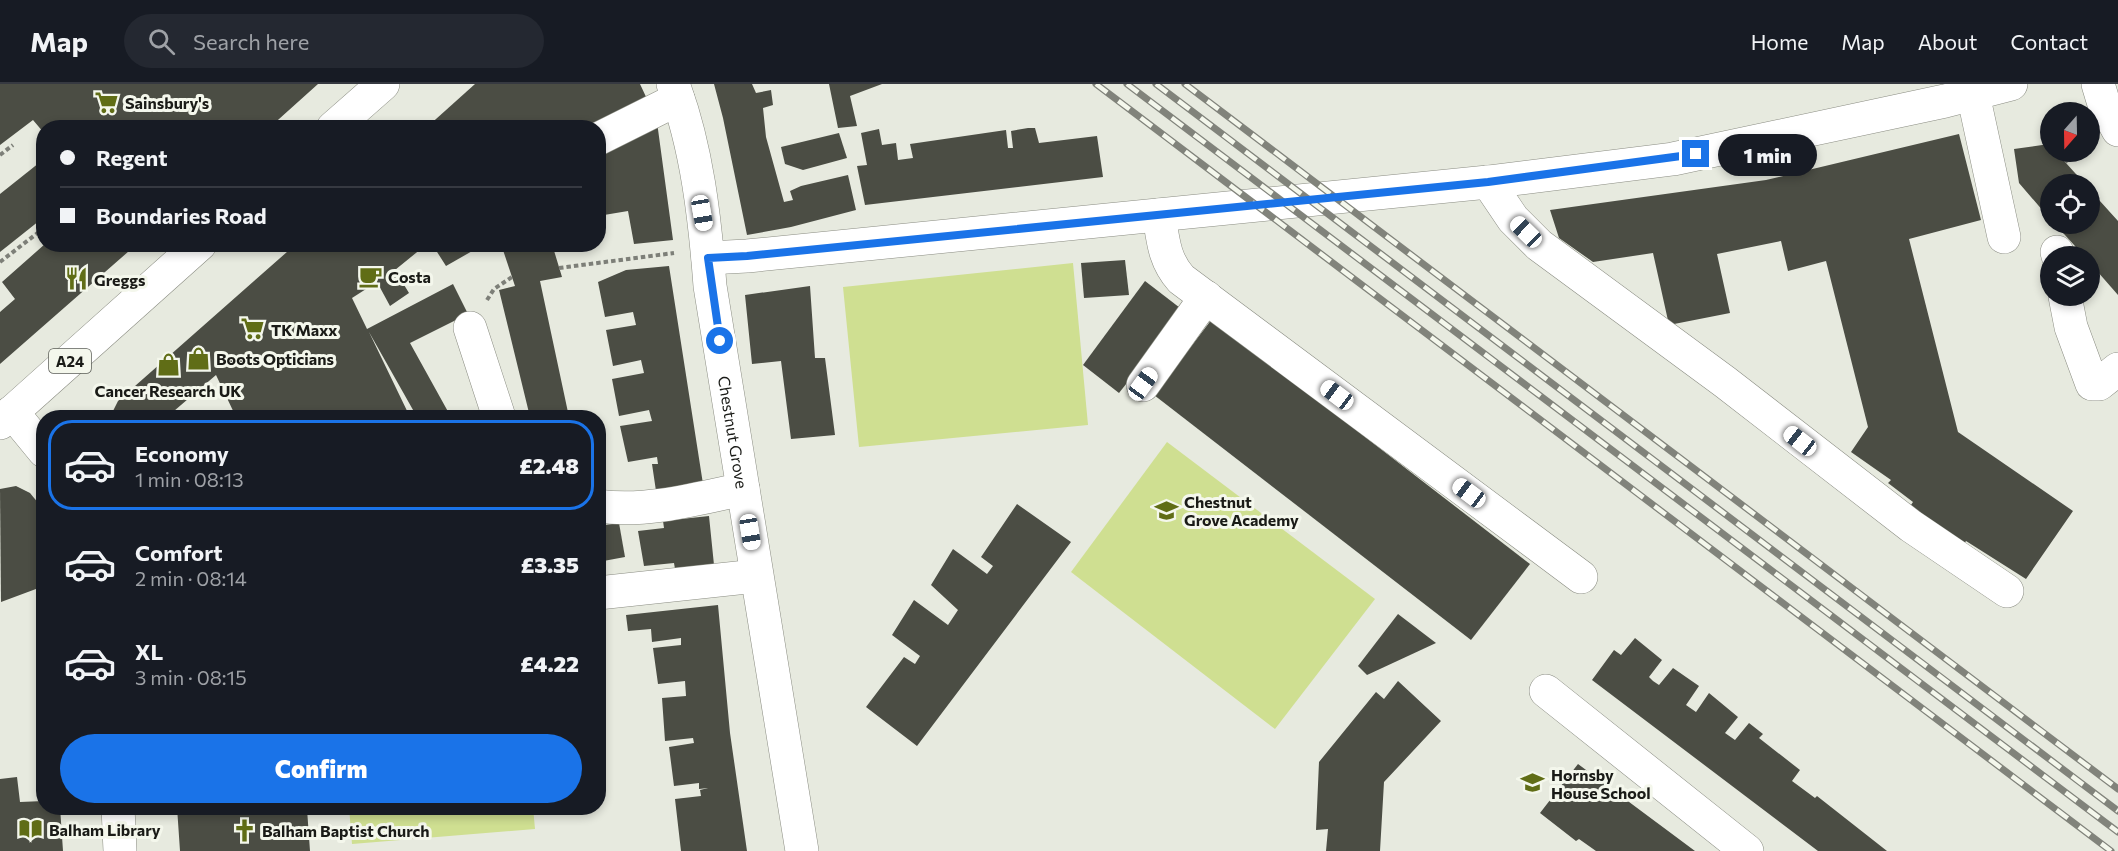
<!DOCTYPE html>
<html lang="en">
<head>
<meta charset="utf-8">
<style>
	:root { --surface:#171b24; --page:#242831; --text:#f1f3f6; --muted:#9ea1a6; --line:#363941; --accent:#1a73e8 }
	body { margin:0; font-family:Commissioner,sans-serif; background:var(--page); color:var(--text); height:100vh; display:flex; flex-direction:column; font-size:22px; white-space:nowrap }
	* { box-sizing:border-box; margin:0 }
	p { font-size:20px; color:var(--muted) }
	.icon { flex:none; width:33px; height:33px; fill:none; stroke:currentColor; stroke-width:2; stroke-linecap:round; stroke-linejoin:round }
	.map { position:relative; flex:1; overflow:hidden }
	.panel { position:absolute; left:36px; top:326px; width:570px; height:405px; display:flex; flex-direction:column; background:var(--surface); border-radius:24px; box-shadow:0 3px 9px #0003 }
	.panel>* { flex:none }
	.banner { position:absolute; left:36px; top:36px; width:570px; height:132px; border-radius:24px; box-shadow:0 3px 9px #0003; display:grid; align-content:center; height:132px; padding:0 24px; background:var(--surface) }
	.needle { width:39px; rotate:200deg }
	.buttons { position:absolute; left:2040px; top:18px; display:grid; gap:12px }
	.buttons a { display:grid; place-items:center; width:60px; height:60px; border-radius:50%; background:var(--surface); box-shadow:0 3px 9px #0003; font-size:30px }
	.end { position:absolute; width:27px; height:27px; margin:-14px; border:8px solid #1a73e8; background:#fff; box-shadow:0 0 0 3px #fff }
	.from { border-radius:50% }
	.bubble { position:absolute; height:42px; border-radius:21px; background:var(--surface); box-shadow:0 3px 9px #0003; font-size:20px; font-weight:800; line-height:42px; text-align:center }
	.car { position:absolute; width:18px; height:36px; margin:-18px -9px; border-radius:8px; box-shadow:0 0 4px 2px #0007; background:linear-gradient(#fff 24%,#345 0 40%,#fff 0 76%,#345 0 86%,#fff 0) }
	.banner b { display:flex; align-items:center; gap:21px; height:57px; font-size:22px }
	.banner b+b { border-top:2px solid var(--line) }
	.banner i { width:15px; height:15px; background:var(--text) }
	ul { padding:10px 0 0; list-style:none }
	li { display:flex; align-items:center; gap:18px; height:90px; margin:0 12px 9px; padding:0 12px; border:3px solid transparent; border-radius:24px }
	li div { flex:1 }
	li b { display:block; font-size:22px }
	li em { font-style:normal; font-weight:800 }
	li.active { border-color:var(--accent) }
	li>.icon { width:54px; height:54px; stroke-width:1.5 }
	.button { display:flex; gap:12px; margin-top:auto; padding:12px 24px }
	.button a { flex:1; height:69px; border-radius:36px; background:var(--accent); color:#fff; font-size:24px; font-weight:800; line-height:69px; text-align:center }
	header { display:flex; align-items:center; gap:36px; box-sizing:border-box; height:84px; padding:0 30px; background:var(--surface); border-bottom:2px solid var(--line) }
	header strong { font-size:28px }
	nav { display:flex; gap:33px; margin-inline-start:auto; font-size:21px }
	.search { width:420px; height:54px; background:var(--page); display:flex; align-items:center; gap:15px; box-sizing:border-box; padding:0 21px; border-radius:33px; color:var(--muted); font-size:22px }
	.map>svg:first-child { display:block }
</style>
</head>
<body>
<header>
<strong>Map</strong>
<div class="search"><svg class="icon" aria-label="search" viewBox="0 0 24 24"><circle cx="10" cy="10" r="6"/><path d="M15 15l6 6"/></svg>Search here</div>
<nav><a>Home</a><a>Map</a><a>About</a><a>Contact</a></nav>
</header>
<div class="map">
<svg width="2118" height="767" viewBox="0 0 2118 767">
	<rect width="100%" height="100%" fill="#e7eadf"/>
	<g fill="#cfdf91">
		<polygon points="1073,179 1088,341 859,363 843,203"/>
		<polygon points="1167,358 1375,515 1275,645 1071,488"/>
		<polygon points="349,723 533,723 535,745 352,760"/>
	</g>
	<g fill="#4b4d44">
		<polygon points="0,0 318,0 269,44 44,44 44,49 33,36 0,61"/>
		<polygon points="475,0 640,0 647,15 593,44 426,44"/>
		<polygon points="714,0 752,0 756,9 771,6 773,21 763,24 766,53 784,118 793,116 790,107 801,102 848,91 856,126 791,143 747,151 723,34"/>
		<polygon points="829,0 882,0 850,12 857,42 838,44"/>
		<polygon points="657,38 673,156 634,160 628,127 598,132 598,68 624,60 622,54"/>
		<polygon points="1028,44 1035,44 1039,59 1097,52 1103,93 865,121 857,82 867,81 861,49 879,45 882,61 896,59 898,76 913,74 910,60 1006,46 1008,64 1013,64 1011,47"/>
		<polygon points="839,49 847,74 803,86 785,80 781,63"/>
		<polygon points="1959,50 1981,136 1909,155 1958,348 2073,427 2026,495 1966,457 1960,466 1907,427 1913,418 1888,399 1891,396 1851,368 1868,343 1826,177 1788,187 1781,157 1717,170 1730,229 1669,241 1653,169 1593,178 1559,154 1550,126 1766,96"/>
		<polygon points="2049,60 2050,68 2056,68 2085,100 2050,100 2050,135 2019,99 2014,65"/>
		<polygon points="44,75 44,133 0,168 0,110"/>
		<polygon points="2090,106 2118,137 2118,211 2090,179 2090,172 2084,172 2055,140 2090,140"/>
		<polygon points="45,160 137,160 0,280 0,228 15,215 2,198"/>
		<polygon points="296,160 427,160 395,186 409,209 390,222 377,198 352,214 367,245 453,200 468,230 410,259 451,333 417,333 369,248 410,333 236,333 216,291 167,333 110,333 118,317"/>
		<polygon points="432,160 552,160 562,193 540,197 569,333 530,333 499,206 515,202 502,163 483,167 481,162 446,182"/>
		<polygon points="1125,176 1129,211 1084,214 1081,179"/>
		<polygon points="669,182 703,400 656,407 652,380 658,380 657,373 628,378 620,342 652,337 649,326 619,332 612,295 644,289 641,276 613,282 606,246 636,241 633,228 605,233 598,198 626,186"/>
		<polygon points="1145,197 1184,227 1119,309 1083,281"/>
		<polygon points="810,202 815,274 825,274 835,351 791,355 781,277 752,280 745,211"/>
		<polygon points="1212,235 1530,480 1471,556 1154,311"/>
		<polygon points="16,402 30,409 39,420 44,440 44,502 1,518 0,405"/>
		<polygon points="1017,420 1071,458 917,662 866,623 904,573 915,580 920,572 892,551 914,516 948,541 958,526 931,501 953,465 987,490 993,482 981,473"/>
		<polygon points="709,432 714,481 675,485 674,479 644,482 638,447 664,444 663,437"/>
		<polygon points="619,439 625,473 598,478 598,442"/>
		<polygon points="718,521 730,649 747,767 681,767 675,715 701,712 700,706 708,704 699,705 699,699 674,702 669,663 694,659 693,654 665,657 662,614 686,612 685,597 658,600 653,564 681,561 681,554 652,558 651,545 628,547 626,531"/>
		<polygon points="1398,530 1436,559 1367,591 1358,582"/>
		<polygon points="1635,554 1662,576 1649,593 1653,597 1659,601 1673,584 1699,602 1686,621 1696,628 1709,609 1738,633 1725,649 1735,656 1749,639 1763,650 1759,654 1800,686 1792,697 1815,714 1817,712 1887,767 1818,767 1592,596 1614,566 1621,571"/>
		<polygon points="1398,597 1441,637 1384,698 1380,767 1326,767 1328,745 1316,746 1319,678 1376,608 1384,615"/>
		<polygon points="1578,680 1695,767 1596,767 1579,755 1576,757 1540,729"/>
		<polygon points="17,693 20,718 44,717 44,723 60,723 63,767 0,767 0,695"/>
		<polygon points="177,723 313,723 307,725 310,767 180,767"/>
	</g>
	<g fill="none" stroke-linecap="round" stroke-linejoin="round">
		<defs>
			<g id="minor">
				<path id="s1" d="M673 0C697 63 705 135 710 202L802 767"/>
				<polyline points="2098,0 2104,20 2118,46"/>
				<polyline points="1973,10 2004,153"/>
				<polyline points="598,55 678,15"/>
				<polyline points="1488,98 1513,135 1539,161 1725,298 1911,442 2007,507"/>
				<path d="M1159 131C1163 156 1164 176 1181 195L1581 493"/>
				<polyline points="2057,168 2058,172"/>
				<polyline points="708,174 747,172 1488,98 1673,75 1945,17 2011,0"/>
				<polyline points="2065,212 2071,243 2092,300 2099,300 2118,285"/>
				<polyline points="470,244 499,333"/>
				<polyline points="1143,301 1206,213"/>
				<polyline points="12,328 44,367"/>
				<path d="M598 422C645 429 697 415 743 405"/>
				<polyline points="598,509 756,492"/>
				<polyline points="1546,607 1747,767"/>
				<polyline points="118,723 120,767"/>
			</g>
			<g id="highway">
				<polyline points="333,44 383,0"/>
				<polyline points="0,339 200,160"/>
			</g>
		</defs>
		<use href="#minor" stroke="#8a8c82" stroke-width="34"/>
		<use href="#highway" stroke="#8a8c82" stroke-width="34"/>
		<g stroke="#7d7f78" stroke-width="4" stroke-dasharray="4.5 3" stroke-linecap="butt">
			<polyline points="0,71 13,61"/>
			<polyline points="2065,78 2078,68"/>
			<polyline points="0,178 44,144"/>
			<polyline points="559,184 674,169"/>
			<polyline points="487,216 494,205 512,193"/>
		</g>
		<use href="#minor" stroke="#fff" stroke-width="33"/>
		<use href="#highway" stroke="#fff" stroke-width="33"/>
		<defs>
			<g id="rail">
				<polyline points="1096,0 2111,767"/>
				<polyline points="1127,0 2118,748"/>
				<polyline points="1156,0 2118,727"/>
				<polyline points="1185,0 2118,705"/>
			</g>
		</defs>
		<use href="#rail" stroke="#81837b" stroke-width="7"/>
		<use href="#rail" stroke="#f4f7ec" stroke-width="4.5" stroke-dasharray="14" stroke-linecap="butt"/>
	</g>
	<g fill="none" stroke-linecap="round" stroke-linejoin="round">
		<polyline stroke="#1a73e8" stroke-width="8" points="720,257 708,174 747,172 1488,98 1696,70"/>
	</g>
	<defs>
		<symbol id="supermarket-bare" viewBox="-9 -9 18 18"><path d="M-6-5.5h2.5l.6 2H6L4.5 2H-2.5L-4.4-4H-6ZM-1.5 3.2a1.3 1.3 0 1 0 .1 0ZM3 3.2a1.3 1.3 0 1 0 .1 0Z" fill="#606d16" stroke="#f4f7ec" stroke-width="2.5" paint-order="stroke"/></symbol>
		<symbol id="cafe-bare" viewBox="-9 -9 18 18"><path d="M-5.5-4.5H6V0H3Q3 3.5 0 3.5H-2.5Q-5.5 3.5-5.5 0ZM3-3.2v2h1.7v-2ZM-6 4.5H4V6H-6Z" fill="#606d16" stroke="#f4f7ec" stroke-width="2.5" paint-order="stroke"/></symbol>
		<symbol id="restaurant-bare" viewBox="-9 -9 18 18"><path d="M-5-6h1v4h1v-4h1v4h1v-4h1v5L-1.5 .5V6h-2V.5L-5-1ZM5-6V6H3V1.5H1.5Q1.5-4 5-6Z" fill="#606d16" stroke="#f4f7ec" stroke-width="2.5" paint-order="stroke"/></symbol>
		<symbol id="shop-bare" viewBox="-9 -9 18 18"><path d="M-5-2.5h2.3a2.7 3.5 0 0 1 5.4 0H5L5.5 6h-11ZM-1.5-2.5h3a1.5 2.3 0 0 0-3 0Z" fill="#606d16" stroke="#f4f7ec" stroke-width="2.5" paint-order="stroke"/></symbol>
		<symbol id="school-bare" viewBox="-9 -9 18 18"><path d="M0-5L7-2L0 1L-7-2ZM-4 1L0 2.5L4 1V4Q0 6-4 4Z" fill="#606d16" stroke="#f4f7ec" stroke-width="2.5" paint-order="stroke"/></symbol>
		<symbol id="library-bare" viewBox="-9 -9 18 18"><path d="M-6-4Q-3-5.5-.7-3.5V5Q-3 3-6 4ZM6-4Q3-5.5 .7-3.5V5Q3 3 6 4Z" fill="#606d16" stroke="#f4f7ec" stroke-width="2.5" paint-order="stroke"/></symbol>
		<symbol id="church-bare" viewBox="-9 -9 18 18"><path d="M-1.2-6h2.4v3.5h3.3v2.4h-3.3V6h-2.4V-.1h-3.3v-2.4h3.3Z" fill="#606d16" stroke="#f4f7ec" stroke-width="2.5" paint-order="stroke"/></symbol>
	</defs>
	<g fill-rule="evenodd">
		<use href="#supermarket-bare" x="90" y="2" width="33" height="33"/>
		<use href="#cafe-bare" x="354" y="176" width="33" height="33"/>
		<use href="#restaurant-bare" x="60" y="178" width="33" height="33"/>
		<use href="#supermarket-bare" x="236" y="228" width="33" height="33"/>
		<use href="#shop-bare" x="182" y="258" width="33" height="33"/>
		<use href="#shop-bare" x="152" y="264" width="33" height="33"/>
		<use href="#school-bare" x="1150" y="410" width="33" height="33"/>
		<use href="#school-bare" x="1516" y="682" width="33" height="33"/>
		<use href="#library-bare" x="14" y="728" width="33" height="33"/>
		<use href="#church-bare" x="228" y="730" width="33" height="33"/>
	</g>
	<g text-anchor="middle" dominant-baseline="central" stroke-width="6" stroke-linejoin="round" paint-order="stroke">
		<rect fill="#f4f7ec" stroke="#5b5d57" stroke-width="1.5" x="49" y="265" width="42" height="24" rx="4.5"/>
		<g font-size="15" font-weight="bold" fill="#1a1b17">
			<text x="70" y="277">A24</text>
		</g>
		<g font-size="16" font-weight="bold" fill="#1a1b17" stroke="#f4f7ec" text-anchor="start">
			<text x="125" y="18">Sainsbury's</text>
			<text x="388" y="192">Costa</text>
			<text x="94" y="195">Greggs</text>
			<text x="271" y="245">TK Maxx</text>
			<text x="216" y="274">Boots Opticians</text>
			<text x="168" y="306" text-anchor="middle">Cancer Research UK</text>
			<text x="1184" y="417">Chestnut<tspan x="1184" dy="18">Grove Academy</tspan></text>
			<text x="1551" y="690">Hornsby<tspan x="1551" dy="18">House School</tspan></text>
			<text x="49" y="745">Balham Library</text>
			<text x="262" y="746">Balham Baptist Church</text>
		</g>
		<g font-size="16" fill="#1a1b17" stroke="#f4f7ec">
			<text stroke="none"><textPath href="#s1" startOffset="354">Chestnut Grove</textPath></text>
		</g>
	</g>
</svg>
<div class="buttons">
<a><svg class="needle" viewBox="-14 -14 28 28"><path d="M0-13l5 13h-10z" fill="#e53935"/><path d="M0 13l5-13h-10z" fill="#9ea1a6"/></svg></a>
<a><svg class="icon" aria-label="locate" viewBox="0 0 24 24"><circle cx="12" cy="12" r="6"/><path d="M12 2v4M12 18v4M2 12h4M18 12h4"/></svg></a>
<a><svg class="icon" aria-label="layers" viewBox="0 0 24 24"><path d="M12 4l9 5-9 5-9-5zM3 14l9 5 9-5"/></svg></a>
</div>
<i class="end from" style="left:720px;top:257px"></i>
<i class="end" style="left:1696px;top:70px"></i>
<div class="bubble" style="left:1718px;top:50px;width:99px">1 min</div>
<i class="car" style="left:702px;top:129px;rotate:170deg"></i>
<i class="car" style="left:1526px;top:148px;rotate:314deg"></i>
<i class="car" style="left:1143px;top:300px;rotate:36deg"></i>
<i class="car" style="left:1337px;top:311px;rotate:307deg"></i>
<i class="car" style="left:1800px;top:357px;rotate:308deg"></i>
<i class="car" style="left:1469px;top:409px;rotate:307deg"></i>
<i class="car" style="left:750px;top:448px;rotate:171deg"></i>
<div class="banner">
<b><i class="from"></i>Regent</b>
<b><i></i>Boundaries Road</b>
</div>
<section class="panel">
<ul>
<li class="active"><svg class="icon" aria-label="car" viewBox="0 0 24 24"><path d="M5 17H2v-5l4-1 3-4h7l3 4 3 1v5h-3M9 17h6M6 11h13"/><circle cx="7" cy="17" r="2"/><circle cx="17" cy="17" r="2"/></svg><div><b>Economy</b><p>1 min · 08:13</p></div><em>£2.48</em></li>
<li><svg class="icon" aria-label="car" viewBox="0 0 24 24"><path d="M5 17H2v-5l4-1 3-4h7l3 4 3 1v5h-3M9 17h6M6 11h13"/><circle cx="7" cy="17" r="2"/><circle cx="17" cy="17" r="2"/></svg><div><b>Comfort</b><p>2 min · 08:14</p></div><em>£3.35</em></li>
<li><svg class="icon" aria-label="car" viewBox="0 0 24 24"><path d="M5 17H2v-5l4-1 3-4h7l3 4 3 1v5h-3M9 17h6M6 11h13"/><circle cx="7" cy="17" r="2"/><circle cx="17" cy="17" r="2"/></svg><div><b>XL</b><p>3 min · 08:15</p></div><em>£4.22</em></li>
</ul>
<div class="button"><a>Confirm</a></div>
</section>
</div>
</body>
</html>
